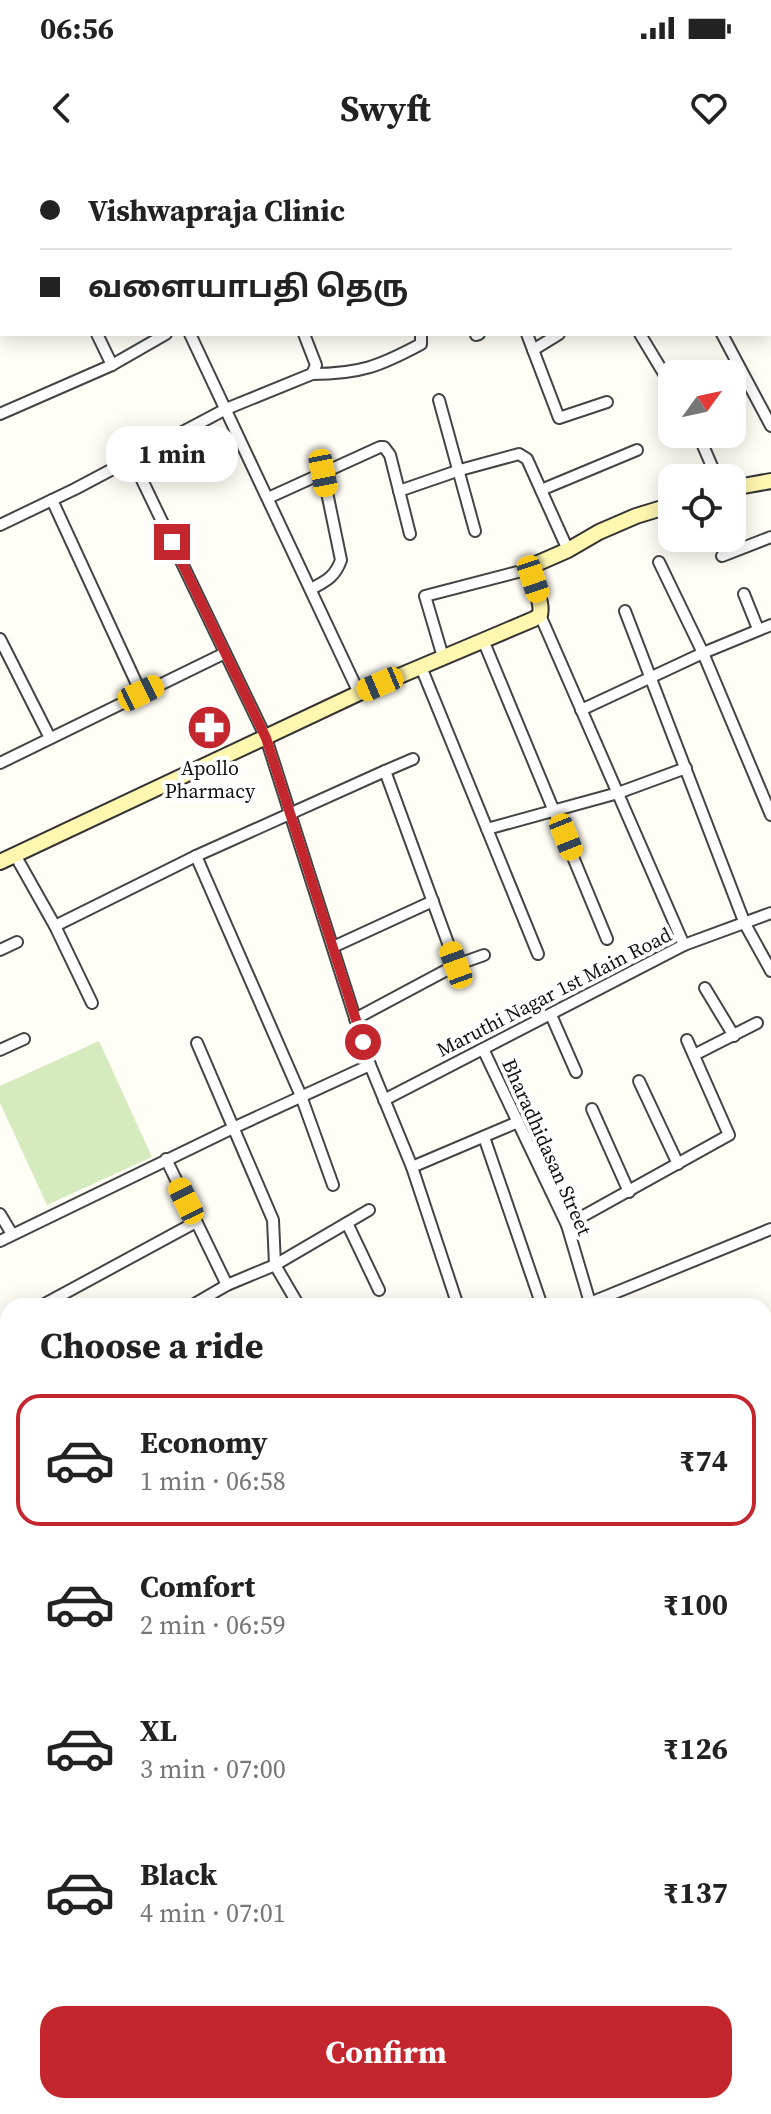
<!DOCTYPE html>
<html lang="en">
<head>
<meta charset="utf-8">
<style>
	:root { --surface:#fff; --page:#f6f6f6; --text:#222; --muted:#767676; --line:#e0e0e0; --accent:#c4262e }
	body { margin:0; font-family:"Source Serif 4","Noto Sans Tamil",serif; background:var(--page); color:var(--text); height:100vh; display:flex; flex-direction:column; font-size:30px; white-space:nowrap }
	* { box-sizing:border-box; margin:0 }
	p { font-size:26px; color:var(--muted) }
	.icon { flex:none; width:44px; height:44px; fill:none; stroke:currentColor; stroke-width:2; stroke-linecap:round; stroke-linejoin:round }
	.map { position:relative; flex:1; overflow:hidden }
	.drawer { position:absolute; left:0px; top:1138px; width:772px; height:816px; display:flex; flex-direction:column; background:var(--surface); border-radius:24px 24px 0 0; box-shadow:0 4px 20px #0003 }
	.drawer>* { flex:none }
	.top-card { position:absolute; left:0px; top:0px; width:772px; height:176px; box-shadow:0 4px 20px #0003; display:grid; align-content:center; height:176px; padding:0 40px; background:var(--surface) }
	.needle { width:52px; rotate:57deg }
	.controls { position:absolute; left:658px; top:200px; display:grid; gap:16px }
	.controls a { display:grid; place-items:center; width:88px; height:88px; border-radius:16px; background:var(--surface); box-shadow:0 4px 20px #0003; font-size:40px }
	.end { position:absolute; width:36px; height:36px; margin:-18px; border:10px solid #c4262e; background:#fff; box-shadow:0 0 0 4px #fff }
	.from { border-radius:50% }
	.bubble { position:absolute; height:56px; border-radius:24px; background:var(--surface); box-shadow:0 4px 20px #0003; font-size:26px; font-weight:700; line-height:56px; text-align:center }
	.car { position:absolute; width:24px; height:48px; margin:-24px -12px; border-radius:10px; box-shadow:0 0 6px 2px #0007; background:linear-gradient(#f5c518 24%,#345 0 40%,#f5c518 0 76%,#345 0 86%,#f5c518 0) }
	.top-card b { display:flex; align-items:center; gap:28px; height:76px; font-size:30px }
	.top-card b+b { border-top:2px solid var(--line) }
	.top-card i { width:20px; height:20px; background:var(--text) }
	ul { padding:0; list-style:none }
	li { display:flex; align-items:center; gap:24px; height:132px; margin:0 16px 12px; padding:0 24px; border:4px solid transparent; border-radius:24px }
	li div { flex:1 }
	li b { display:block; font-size:30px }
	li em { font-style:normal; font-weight:700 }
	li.active { border-color:var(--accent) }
	li>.icon { width:72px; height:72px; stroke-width:1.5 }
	h2 { padding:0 40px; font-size:36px; line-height:96px }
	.action { display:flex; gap:16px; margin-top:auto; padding:16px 40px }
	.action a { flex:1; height:92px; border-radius:24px; background:var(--accent); color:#fff; font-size:32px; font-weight:700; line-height:92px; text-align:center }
	.status { display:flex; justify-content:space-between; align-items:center; height:56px; padding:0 40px; background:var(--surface); direction:ltr }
	.status svg { height:22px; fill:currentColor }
	header { display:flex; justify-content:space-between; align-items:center; height:104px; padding:0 40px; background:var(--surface); font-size:36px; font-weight:700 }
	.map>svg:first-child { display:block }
</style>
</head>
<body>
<div class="status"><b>06:56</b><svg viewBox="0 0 49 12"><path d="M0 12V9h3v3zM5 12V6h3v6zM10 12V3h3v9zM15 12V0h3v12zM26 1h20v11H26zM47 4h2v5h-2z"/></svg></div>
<header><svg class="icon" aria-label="back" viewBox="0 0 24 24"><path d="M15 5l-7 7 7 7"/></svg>Swyft<svg class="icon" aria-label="heart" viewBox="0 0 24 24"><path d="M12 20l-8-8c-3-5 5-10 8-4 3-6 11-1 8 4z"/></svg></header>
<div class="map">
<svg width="771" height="1954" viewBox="0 0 771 1954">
	<rect width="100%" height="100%" fill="#fffdf5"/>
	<polygon fill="#d5ebbd" points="99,881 152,997 47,1045 0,943 0,926"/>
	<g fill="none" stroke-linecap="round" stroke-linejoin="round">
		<defs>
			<g id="street">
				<polyline points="25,0 25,2"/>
				<polyline points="120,0 121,2"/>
				<polyline points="222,0 223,2"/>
				<polyline points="554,0 555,2"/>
				<polyline points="712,0 712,2"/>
				<polyline points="496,2 500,0"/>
				<polyline points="770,68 771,68"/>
				<polyline points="770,122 771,124"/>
				<polyline points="0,149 2,148"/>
				<polyline points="97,174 112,205"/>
				<polyline points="190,174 359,533"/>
				<polyline points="527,174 559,258 607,242"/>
				<polyline points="640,174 672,227"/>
				<polyline points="722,174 771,266"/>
				<polyline points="476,175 479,174"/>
				<polyline points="533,190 559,174"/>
				<path d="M312 214C360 214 380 206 421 184V174"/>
				<polyline points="439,240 475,371"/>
				<polyline points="0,254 112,205 166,174"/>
				<polyline points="698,274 717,318"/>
				<polyline points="132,299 266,578 370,905 412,1007 458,1146"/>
				<polyline points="541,330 637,290"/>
				<polyline points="399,331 460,310 519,294 527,299 568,390"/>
				<polyline points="268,338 380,287 384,287 390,295 410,374"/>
				<polyline points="52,340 141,533"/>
				<polyline points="0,365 75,329 226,249 312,214 316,205 304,174"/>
				<polyline points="722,396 771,377"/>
				<polyline points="659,402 703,493 771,655"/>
				<path d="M311 429C326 421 335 417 341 400L323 313"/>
				<polyline points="744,434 758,469"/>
				<polyline points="625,451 745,764 771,811"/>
				<polyline points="540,455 684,785"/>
				<polyline points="0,479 50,578"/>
				<polyline points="483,480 607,779"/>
				<polyline points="443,497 425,436 533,408"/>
				<polyline points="421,507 538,794"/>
				<polyline points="581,550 703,493 771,465"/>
				<polyline points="0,603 225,493"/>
				<polyline points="385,611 413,599"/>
				<polyline points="487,669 618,633 686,608"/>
				<polyline points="15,695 55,766 92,843"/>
				<polyline points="196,696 301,936 333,1025"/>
				<polyline points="55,766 196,696 385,611 456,805"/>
				<polyline points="333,787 433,741"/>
				<polyline points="0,790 17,782"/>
				<polyline points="705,828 734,876"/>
				<polyline points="551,855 576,912"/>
				<polyline points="355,859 456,805 484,795"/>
				<polyline points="197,883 273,1060 275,1105 299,1146"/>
				<polyline points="483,889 567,1065 591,1146"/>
				<polyline points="0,890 24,879"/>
				<polyline points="694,895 757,863"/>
				<polyline points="639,921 678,1004"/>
				<polyline points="384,940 684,785 771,753"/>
				<polyline points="592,949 629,1032"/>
				<polyline points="484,977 542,1146"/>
				<polyline points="166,999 227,1125"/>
				<polyline points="412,1007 518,962"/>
				<polyline points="0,1054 12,1074"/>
				<polyline points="347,1063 379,1130"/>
				<polyline points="567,1065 729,975 687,880"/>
				<polyline points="0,1081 233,968 370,905"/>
				<polyline points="590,1143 771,1069"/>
				<polyline points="41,1146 196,1062"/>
				<polyline points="191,1146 227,1125 275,1105 369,1050"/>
				<polyline points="0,1258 8,1253"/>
				<polyline points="764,1417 771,1414"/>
				<polyline points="764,1653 771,1669"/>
				<polyline points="0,1733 8,1728"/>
				<polyline points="0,1810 8,1825"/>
				<polyline points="764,1836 771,1851"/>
				<polyline points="0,1905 8,1901"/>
				<polyline points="81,1946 87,1954"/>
				<polyline points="228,1946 232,1954"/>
				<polyline points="418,1946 421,1954"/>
				<polyline points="757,1946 763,1954"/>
				<polyline points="292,1954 308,1946"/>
			</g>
			<g id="secondary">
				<polyline points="732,328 771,321"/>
				<path d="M0 702 359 533 534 459 540 455C544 437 527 422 536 404L568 390 599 372 636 356 672 345"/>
				<polyline points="764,1189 771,1186"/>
				<polyline points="0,1635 8,1627"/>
				<polyline points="764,1760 771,1756"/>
			</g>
			<g id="primary">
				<polyline points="0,1279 8,1291"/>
				<polyline points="0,1309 8,1320"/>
				<polyline points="607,1946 617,1954"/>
				<polyline points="628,1946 636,1954"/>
			</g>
		</defs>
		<use href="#street" stroke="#444" stroke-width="14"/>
		<use href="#secondary" stroke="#333" stroke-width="18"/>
		<use href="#primary" stroke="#222" stroke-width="20"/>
		<use href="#street" stroke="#fff" stroke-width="10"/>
		<use href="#secondary" stroke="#fff6b0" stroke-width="14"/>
		<use href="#primary" stroke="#f9d66b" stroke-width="16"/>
	</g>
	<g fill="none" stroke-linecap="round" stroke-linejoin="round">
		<polyline stroke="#c4262e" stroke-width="10" points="172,382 266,578 363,882"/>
	</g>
	<defs>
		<symbol id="pharmacy-disc" viewBox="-11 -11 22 22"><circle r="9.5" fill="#c4262e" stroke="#fff"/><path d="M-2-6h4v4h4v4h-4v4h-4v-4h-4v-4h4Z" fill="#fff"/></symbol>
	</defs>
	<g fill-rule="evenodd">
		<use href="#pharmacy-disc" x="184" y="542" width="51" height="51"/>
	</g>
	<g text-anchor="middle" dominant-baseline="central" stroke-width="8" stroke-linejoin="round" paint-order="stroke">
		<g font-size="20" fill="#111" stroke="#fff">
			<text x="210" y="608">Apollo<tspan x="210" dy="23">Pharmacy</tspan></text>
		</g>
		<g font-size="20" fill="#111" stroke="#fff">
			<text transform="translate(554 832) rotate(-27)">Maruthi Nagar 1st Main Road</text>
			<text transform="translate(547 987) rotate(66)">Bharadhidasan Street</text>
		</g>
	</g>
</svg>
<div class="controls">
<a><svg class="needle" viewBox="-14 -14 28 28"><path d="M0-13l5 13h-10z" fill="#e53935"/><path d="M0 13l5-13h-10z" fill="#767676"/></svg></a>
<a><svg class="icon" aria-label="locate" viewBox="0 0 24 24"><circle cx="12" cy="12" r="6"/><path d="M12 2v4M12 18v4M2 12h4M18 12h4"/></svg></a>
</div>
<i class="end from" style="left:363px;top:882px"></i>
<i class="end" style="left:172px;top:382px"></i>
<div class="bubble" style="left:106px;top:266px;width:132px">1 min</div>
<i class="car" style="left:323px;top:313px;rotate:169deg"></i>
<i class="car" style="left:533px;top:419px;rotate:161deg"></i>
<i class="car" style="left:380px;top:524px;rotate:247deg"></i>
<i class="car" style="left:141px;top:533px;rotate:64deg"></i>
<i class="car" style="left:566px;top:677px;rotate:158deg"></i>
<i class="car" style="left:456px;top:805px;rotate:340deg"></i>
<i class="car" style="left:186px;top:1041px;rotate:334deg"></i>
<div class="top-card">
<b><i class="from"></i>Vishwapraja Clinic</b>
<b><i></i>வளையாபதி தெரு</b>
</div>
<section class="drawer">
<h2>Choose a ride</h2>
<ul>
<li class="active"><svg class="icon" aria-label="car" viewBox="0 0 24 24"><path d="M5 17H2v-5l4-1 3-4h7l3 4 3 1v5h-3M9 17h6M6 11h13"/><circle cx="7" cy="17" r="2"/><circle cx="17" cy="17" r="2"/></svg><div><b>Economy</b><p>1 min · 06:58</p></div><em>₹74</em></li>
<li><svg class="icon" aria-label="car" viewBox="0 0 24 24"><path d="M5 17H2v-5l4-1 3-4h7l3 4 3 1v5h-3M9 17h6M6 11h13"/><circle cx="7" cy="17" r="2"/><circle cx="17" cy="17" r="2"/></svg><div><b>Comfort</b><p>2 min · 06:59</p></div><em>₹100</em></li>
<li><svg class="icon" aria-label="car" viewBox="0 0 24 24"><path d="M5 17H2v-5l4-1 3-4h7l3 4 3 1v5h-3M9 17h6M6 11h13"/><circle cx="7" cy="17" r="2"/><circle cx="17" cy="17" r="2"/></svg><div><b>XL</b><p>3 min · 07:00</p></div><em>₹126</em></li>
<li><svg class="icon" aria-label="car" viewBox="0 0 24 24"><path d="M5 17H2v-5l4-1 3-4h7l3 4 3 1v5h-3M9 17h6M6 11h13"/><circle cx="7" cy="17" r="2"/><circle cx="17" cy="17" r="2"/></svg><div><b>Black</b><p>4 min · 07:01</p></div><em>₹137</em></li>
</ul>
<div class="action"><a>Confirm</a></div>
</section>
</div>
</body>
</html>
